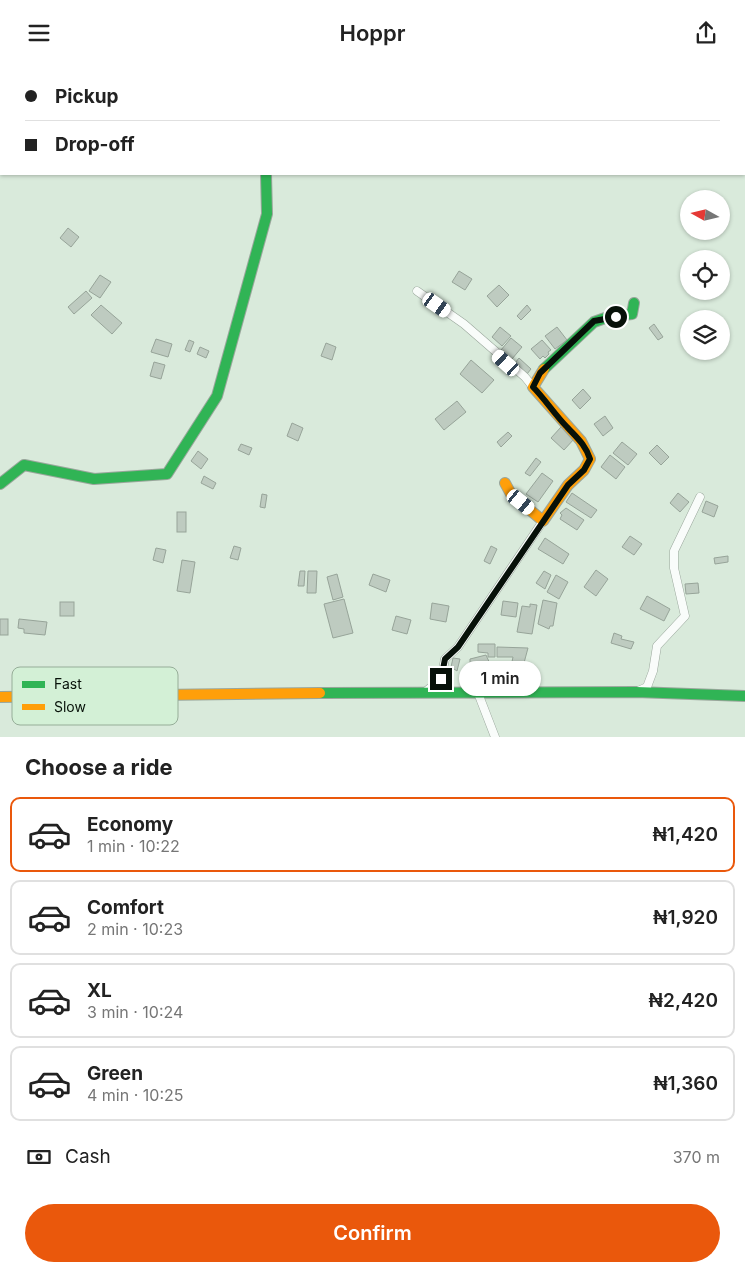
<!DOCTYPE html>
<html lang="en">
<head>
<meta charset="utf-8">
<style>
	:root { --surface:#fff; --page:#f2f2f2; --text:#222; --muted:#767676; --line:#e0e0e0; --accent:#ea580c }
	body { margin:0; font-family:Inter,sans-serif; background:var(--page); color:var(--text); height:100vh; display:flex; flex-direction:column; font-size:19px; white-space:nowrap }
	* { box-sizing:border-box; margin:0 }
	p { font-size:16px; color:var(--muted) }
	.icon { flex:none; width:28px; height:28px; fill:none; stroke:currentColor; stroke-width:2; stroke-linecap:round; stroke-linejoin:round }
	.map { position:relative; height:672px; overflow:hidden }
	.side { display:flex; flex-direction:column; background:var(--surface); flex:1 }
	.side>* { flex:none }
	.guide { position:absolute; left:0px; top:0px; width:745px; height:110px; box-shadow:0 1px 4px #0004; display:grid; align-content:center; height:110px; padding:0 25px; background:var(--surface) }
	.needle { width:32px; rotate:278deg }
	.buttons { position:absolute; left:680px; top:125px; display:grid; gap:10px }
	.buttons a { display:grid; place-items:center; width:50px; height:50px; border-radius:50%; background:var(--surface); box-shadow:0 1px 4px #0004; font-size:25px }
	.end { position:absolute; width:22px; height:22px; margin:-11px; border:6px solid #071109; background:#fff; box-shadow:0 0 0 2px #fff }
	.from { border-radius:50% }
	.bubble { position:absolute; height:35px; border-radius:18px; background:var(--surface); box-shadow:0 1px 4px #0004; font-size:16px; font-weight:600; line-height:35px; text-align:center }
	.car { position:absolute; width:15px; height:30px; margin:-15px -8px; border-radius:6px; box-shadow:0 0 4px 1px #0007; background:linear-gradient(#fff 24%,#345 0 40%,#fff 0 76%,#345 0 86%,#fff 0) }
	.guide b { display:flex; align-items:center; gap:18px; height:48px; font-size:19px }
	.guide b+b { border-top:1px solid var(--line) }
	.guide i { width:12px; height:12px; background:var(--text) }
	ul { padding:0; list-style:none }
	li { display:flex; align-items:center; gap:15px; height:75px; margin:0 10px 8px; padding:0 15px; border:2px solid var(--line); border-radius:10px }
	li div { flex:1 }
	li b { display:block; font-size:19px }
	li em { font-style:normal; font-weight:600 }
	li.selected { border-color:var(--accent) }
	li>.icon { width:45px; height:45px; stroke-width:1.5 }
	h2 { padding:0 25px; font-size:22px; line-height:60px }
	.pay { display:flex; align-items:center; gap:12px; height:55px; padding:0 25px; font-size:19px }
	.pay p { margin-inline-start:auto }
	.button { display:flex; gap:10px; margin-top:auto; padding:10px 25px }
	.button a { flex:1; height:58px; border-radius:30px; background:var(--accent); color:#fff; font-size:20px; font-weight:600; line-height:58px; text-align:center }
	header { display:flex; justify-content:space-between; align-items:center; height:65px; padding:0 25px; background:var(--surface); font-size:22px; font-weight:600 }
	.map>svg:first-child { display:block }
</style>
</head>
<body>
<header><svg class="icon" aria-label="menu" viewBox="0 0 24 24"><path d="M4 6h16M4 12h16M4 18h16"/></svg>Hoppr<svg class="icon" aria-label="share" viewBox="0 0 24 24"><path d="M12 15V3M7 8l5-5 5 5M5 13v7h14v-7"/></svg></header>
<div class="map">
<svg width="745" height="672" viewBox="0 0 745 672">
	<rect width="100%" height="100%" fill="#d9eadb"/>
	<g fill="#becbc0" stroke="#97a499">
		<polygon points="68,163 79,172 71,182 60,173"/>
		<polygon points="459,206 472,214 465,225 452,217"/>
		<polygon points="100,210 111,217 100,233 89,226"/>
		<polygon points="499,220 509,230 497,242 487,231"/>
		<polygon points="86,226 92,233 74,249 68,242"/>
		<polygon points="101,240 122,258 112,269 91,250"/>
		<polygon points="527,240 531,245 521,255 517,251"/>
		<polygon points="654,259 663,272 658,275 649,263"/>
		<polygon points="500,262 511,271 502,281 492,272"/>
		<polygon points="557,262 567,275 555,284 545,271"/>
		<polygon points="511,273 522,282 512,294 501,285"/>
		<polygon points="156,274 172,279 168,292 151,287"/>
		<polygon points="189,275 194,277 190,287 185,285"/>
		<polygon points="542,275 551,285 548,287 549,289 545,293 543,291 540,294 531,284"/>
		<polygon points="326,278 336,282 332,295 321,291"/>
		<polygon points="200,282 209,286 206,293 197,289"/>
		<polygon points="519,293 531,304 527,309 515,298"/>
		<polygon points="471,295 494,315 482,328 460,309"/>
		<polygon points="154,297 165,300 161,314 150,311"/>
		<polygon points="583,324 591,333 580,344 572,335"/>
		<polygon points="457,336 466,347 444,365 435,354"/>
		<polygon points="605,351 613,363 603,371 594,359"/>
		<polygon points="292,358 303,363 298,376 287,371"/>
		<polygon points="561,362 574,374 564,385 551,373"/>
		<polygon points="508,367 512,371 501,382 497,377"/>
		<polygon points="622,377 637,389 628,400 613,388"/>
		<polygon points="241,379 252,383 249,390 238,385"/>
		<polygon points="657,380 669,392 661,400 649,388"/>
		<polygon points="198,386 208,394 201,404 191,396"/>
		<polygon points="610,390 625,402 616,414 601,402"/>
		<polygon points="536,393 541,397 530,411 525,408"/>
		<polygon points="542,408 553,416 538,437 526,429"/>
		<polygon points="204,411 216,418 213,424 201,418"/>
		<polygon points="572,428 597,445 591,453 566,437"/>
		<polygon points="678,428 689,437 680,447 670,438"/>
		<polygon points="262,429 267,430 265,443 260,442"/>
		<polygon points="706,436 718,441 714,452 702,447"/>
		<polygon points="566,443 584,455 577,465 560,454 562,450 560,448"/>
		<rect x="177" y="447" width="9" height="20"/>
		<polygon points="630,471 642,479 634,490 622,482"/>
		<polygon points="545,473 569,489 563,499 538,484"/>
		<polygon points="234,481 241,483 238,495 230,493"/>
		<polygon points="491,481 497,484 490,499 484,496"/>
		<polygon points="156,483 166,485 163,498 153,495"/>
		<polygon points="728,491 728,497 715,499 714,493"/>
		<polygon points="182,495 195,497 190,528 177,526"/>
		<polygon points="596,505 608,514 596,531 584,522"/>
		<polygon points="300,506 305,506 304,521 298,521"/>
		<polygon points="308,506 317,506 316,528 307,528"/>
		<polygon points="544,506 551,510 545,524 536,518"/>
		<polygon points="337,509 343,532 333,535 327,512"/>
		<polygon points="373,509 390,515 386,527 369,520"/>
		<polygon points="556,510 568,517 559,534 547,527"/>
		<polygon points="698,518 699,528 686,529 685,519"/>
		<polygon points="647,531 670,544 664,556 640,544"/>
		<polygon points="344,534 353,568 333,573 324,539"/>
		<polygon points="543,535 557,538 553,561 550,561 549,564 538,559"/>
		<polygon points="503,536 518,538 516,552 501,550"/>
		<rect x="60" y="537" width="14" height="14"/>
		<polygon points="432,538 449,541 446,557 430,554"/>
		<polygon points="530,539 537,540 532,569 517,567 522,541 530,542"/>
		<polygon points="396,551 411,555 407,569 392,565"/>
		<rect x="0" y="554" width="8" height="16"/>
		<polygon points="19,554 47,557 45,570 24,568 24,564 18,563"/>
		<polygon points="614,568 622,571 621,574 634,577 631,584 611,578"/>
		<polygon points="478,579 495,579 495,592 488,592 488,588 478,587"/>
		<polygon points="497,582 528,583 521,609 510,606 513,592 497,592"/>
		<polygon points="486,590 491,601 489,601 491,604 479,611 477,608 470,608 470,594"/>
		<polygon points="453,593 460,594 457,606 451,602"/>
	</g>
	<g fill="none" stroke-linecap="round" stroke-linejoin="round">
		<defs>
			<g id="street">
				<polyline points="265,0 265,1"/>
				<polyline points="417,226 464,259 525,312 533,322"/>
				<polyline points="638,626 647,622 653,606 657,581 685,551 674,503 674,486 700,432"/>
				<polyline points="425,627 441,614 445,594 458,582 543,456"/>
				<polyline points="478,628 495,672"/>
			</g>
			<g id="fast">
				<polyline points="544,304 594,257 608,252 632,249 634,238"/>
				<polyline points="0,419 24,400 94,414 167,409 217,331 267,149 266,109"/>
				<polyline points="320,628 636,627 745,631"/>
			</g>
			<g id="slow">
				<polyline points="505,418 511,429 543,456 568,420 584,405 590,394 581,376 533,322 544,304"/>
				<polyline points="0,632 320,628"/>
			</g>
		</defs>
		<use href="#street" stroke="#99a69b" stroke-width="9"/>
		<use href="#fast" stroke="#99a69b" stroke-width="12"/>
		<use href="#slow" stroke="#99a69b" stroke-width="12"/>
		<use href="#street" stroke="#f9fcfa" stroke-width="8"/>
		<use href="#fast" stroke="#30b455" stroke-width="10"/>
		<use href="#slow" stroke="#ff9f0a" stroke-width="10"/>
	</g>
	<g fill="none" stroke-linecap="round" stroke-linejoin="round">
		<path stroke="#071109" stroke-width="6" d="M441 614 445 594 458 582 568 420 584 405 590 394C585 379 577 373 567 362 555 350 545 334 533 322L540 308 594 256 616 252"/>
	</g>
	<rect x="12" y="602" width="166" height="58" rx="8" fill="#d3f0d6" stroke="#96ad98" stroke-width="1"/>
	<rect x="22" y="616" width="23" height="7" fill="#30b455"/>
	<rect x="22" y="639" width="23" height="6" fill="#ff9f0a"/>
	<g font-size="14" fill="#071109">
		<text x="54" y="624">Fast</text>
		<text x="54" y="647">Slow</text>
	</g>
</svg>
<div class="buttons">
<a><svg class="needle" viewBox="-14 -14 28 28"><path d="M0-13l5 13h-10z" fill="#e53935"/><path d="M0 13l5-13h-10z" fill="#767676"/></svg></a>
<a><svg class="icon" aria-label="locate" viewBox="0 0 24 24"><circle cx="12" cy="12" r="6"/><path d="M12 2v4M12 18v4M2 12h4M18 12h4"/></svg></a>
<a><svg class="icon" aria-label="layers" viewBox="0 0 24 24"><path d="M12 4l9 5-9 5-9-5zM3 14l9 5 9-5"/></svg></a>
</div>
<i class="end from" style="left:616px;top:252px"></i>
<i class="end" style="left:441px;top:614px"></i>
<div class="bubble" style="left:459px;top:596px;width:82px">1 min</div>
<i class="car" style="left:437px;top:240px;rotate:125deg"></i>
<i class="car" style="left:506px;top:298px;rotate:312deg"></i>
<i class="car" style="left:521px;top:437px;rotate:129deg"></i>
<div class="guide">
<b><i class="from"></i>Pickup</b>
<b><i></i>Drop-off</b>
</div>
</div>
<section class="side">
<h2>Choose a ride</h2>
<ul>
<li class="selected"><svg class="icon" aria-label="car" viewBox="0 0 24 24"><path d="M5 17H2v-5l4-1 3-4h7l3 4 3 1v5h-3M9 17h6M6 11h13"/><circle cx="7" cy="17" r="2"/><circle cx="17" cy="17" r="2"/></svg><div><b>Economy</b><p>1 min · 10:22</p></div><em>₦1,420</em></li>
<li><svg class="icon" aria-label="car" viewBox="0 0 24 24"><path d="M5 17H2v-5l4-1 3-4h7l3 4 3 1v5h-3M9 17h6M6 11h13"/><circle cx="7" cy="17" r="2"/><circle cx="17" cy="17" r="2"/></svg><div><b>Comfort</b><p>2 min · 10:23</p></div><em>₦1,920</em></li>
<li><svg class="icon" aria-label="car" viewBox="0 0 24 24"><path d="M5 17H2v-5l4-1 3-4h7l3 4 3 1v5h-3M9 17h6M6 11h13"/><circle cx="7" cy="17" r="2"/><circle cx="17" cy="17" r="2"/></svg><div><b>XL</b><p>3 min · 10:24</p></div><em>₦2,420</em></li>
<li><svg class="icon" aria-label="car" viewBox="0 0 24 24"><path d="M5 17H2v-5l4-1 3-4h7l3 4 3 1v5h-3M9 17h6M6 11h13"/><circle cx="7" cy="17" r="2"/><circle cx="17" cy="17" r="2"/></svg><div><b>Green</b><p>4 min · 10:25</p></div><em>₦1,360</em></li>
</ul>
<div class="pay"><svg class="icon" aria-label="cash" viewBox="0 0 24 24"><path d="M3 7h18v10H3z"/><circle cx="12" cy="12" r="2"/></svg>Cash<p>370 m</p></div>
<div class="button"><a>Confirm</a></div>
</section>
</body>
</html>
